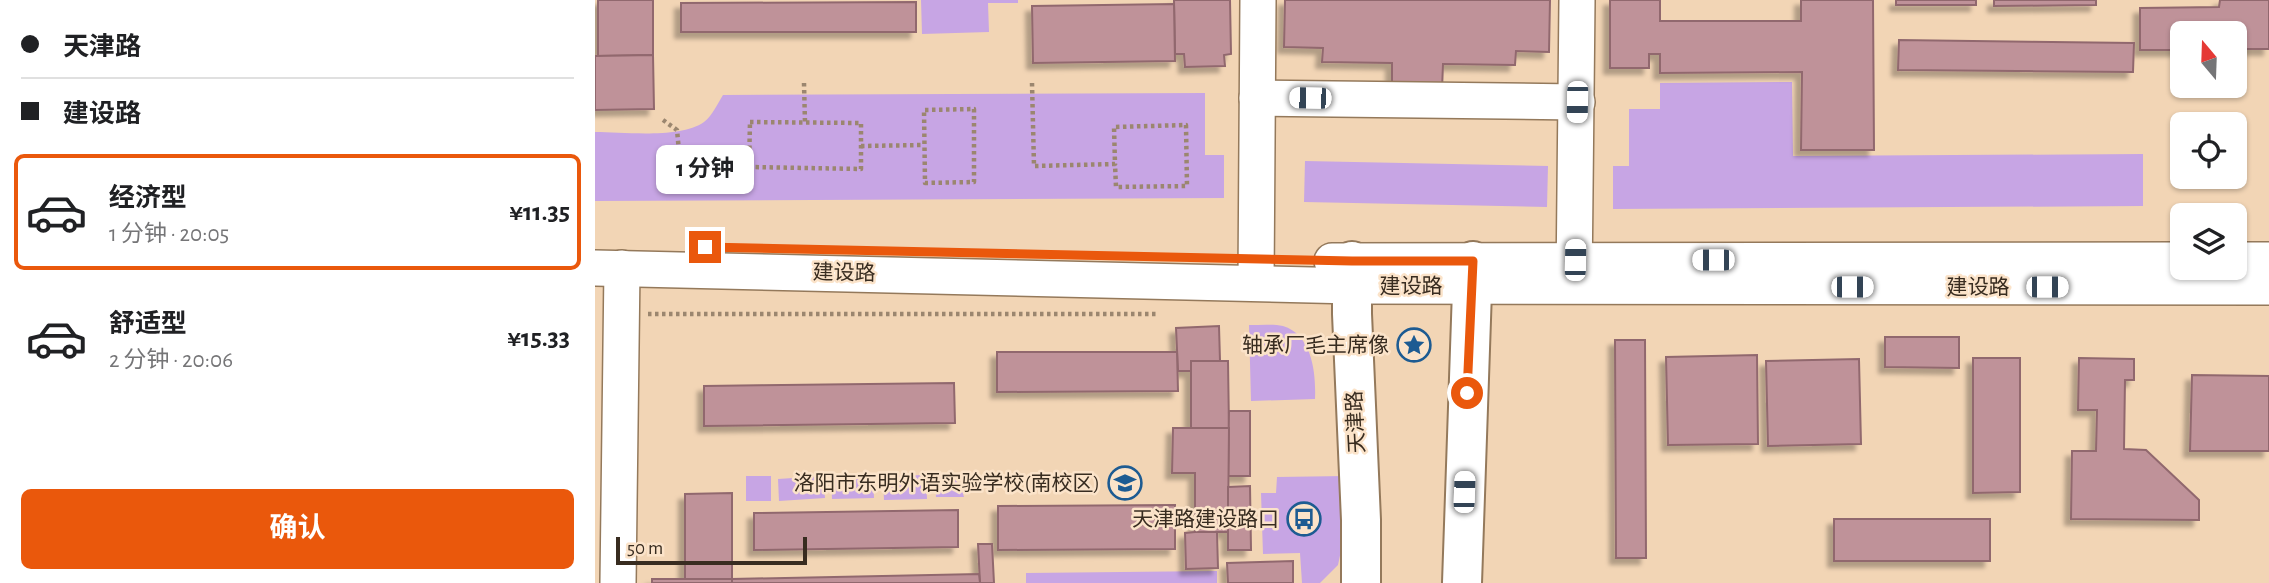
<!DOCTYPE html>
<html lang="zh">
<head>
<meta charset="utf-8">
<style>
	:root { --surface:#fff; --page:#f6f6f6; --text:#202124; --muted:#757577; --line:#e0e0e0; --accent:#ea580c }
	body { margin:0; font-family:"Alegreya Sans","Noto Sans SC",sans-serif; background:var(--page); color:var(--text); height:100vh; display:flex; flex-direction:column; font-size:26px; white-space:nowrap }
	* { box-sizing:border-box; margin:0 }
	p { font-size:23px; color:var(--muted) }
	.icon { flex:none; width:38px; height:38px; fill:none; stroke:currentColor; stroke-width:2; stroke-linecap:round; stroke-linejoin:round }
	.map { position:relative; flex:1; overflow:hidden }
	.side { display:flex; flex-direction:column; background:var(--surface); width:595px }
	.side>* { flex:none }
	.top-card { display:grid; align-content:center; height:154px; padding:0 21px; background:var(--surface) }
	.needle { width:46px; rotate:341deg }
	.buttons { position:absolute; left:1575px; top:21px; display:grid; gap:14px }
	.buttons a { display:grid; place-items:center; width:77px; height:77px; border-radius:10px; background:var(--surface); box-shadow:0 2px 5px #0004; font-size:35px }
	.scale { position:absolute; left:21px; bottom:18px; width:191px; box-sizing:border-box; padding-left:7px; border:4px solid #382c20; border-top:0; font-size:19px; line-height:24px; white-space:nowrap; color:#382c20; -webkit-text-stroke:5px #fbe3c9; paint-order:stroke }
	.end { position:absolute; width:32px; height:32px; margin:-16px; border:9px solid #ea580c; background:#fff; box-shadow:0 0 0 4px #fff }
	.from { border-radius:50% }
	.bubble { position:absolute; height:49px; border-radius:10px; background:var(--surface); box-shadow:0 2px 5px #0004; font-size:23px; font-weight:700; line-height:49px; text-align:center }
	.car { position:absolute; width:21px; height:42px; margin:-21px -10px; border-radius:9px; box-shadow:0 0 5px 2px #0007; background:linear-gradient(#fff 24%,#345 0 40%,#fff 0 76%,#345 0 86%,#fff 0) }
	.top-card b { display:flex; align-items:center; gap:24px; height:66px; font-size:26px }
	.top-card b+b { border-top:2px solid var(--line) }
	.top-card i { width:18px; height:18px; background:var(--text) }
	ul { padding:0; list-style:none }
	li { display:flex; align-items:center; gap:21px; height:116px; margin:0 14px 10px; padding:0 7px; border:4px solid transparent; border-radius:10px }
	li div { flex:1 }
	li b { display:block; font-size:26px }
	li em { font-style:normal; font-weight:700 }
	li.current { border-color:var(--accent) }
	li>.icon { width:63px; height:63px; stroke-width:1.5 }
	.button { display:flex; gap:14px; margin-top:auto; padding:14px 21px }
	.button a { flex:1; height:80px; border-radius:10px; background:var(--accent); color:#fff; font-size:28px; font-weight:700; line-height:80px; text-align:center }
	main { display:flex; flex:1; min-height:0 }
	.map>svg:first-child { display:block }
</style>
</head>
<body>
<main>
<section class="side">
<div class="top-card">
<b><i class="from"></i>天津路</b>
<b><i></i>建设路</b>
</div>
<ul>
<li class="current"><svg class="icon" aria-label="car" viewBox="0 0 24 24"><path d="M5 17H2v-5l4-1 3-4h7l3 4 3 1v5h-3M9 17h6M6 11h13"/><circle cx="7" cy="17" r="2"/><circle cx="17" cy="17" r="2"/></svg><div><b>经济型</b><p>1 分钟 · 20:05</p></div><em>¥11.35</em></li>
<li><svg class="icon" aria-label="car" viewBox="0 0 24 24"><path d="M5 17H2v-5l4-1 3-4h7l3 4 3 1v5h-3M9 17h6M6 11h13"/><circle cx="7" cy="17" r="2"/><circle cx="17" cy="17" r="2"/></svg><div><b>舒适型</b><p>2 分钟 · 20:06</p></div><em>¥15.33</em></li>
</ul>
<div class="button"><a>确认</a></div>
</section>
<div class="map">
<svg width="1674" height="583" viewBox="0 0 1674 583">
	<defs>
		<filter id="shadow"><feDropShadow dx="-6" dy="6" stdDeviation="2" flood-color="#0004"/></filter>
	</defs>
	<rect width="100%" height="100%" fill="#f2d5b5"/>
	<g fill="#c7a5e4">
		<polygon points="326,0 423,0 423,3 393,3 394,32 327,34"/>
		<polygon points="1197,82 1198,156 1548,154 1548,206 1018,209 1018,166 1034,166 1034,109 1065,109 1065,83"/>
		<path d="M610 93V155H629V198L0 201V132C29 132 85 139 109 122 117 116 123 103 128 95Z"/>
		<polygon points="710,161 953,166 952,207 709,202"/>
		<path d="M654 325C665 325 678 324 688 326 718 335 721 375 720 399L656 401Z"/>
		<polygon points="278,475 279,498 237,499 236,476"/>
		<polygon points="331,475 332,499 289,500 288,476"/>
		<rect x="151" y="476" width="25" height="25"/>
		<polygon points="228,476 230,498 184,501 183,479"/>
		<polygon points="340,476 358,477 366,487 369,497 341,497"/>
		<polygon points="750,476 747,546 743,565 725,583 707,583 705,553 668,554 666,493 681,493 682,477"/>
		<polygon points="622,571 622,583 431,583 431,573"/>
	</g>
	<g fill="#bf9299" stroke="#91686e" stroke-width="2" filter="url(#shadow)">
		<polygon points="3,0 58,0 58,55 3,56"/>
		<polygon points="579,0 635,0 636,54 629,55 630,66 590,67 589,54 580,54"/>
		<polygon points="690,0 955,0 954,52 921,51 920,65 848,64 847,90 797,89 797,63 727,62 728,48 689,47"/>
		<polygon points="1015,0 1065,0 1065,21 1206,21 1206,0 1278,0 1279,150 1206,150 1207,72 1065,73 1065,54 1054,54 1054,68 1015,68"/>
		<rect x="1301" y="0" width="80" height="5"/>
		<polygon points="1399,0 1501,0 1501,5 1399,6"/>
		<polygon points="1625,0 1674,0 1674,49 1640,49 1640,33 1587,33 1587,50 1545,50 1545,8 1624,7"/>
		<polygon points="321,2 321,32 86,32 86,3"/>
		<polygon points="579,4 580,61 438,63 437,6"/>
		<polygon points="1304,40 1539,43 1538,72 1303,70"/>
		<polygon points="58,55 59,109 0,110 0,56"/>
		<polygon points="624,326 625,361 596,361 596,371 583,371 581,328"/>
		<polygon points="1290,337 1364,337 1364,368 1290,367"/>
		<polygon points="1020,340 1050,340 1051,558 1021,558"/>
		<polygon points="402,352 582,352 583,391 402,392"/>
		<polygon points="1162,355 1163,444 1073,445 1071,357"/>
		<polygon points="1378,358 1425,358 1425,492 1378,493"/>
		<polygon points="1484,358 1539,359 1539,380 1530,380 1529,449 1551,450 1604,500 1604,520 1476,519 1477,451 1501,451 1502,410 1483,410"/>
		<polygon points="1264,359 1266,444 1173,446 1171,361"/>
		<polygon points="596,361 633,361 634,428 596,429"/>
		<polygon points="1597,375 1674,376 1674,451 1595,451"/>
		<polygon points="359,383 360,423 109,426 109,386"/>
		<polygon points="634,411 655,411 655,476 633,476"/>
		<polygon points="578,428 634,428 633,532 600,532 600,473 577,473"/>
		<polygon points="655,486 656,550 633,550 633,487"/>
		<polygon points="137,493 137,579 90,579 90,494"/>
		<polygon points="580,505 580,549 403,550 403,506"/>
		<polygon points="363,510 363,547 159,550 159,513"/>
		<rect x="1239" y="519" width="156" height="42"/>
		<polygon points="600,532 622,532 623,568 591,569 590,533"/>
		<polygon points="383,544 397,544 399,583 385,583"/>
		<polygon points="698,561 698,583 633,583 632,563"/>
		<polygon points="384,574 385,583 137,583 137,579"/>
		<rect x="57" y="579" width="80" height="4"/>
	</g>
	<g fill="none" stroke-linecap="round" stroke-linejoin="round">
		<defs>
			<g id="minor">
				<polyline points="662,98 982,102"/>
				<polyline points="1640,260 1674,260"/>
				<polyline points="737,261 1587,260"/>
				<polyline points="0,268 758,286 1674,287"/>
				<polyline points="661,283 663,0"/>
				<polyline points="979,284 982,0"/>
				<polyline points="23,583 27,268"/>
			</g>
			<g id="major">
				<polyline points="757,261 757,314 766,520 766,583"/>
				<polyline points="867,583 878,261"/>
			</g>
		</defs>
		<use href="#minor" stroke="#94795b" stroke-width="38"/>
		<use href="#major" stroke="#94795b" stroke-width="42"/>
		<g stroke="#9b866f" stroke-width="4.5" stroke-dasharray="3.5 3.5" stroke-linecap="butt">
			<polyline points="209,83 210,123"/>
			<polyline points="437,83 439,166 520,164 519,127 591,125 592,186 521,187 520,164"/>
			<polygon points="379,109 379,182 330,183 329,110"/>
			<polyline points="68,120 82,130 84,151 154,151"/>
			<polygon points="155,122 266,123 266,169 154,167"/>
			<polyline points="266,146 329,145"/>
			<polyline points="53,314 563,314"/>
		</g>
		<use href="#minor" stroke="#fff" stroke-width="35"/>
		<use href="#major" stroke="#fff" stroke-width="38"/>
	</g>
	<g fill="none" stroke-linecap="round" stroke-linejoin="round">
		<polyline stroke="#ea580c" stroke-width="9" points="110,247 757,261 878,261 872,393"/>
	</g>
	<defs>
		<symbol id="sight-ring" viewBox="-11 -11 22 22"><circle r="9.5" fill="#fbe3c9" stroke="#1d5b92" stroke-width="1.5"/><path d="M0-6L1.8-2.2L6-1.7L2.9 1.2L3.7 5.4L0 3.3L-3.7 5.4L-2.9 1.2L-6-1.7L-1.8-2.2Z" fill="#1d5b92"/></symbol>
		<symbol id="school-ring" viewBox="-11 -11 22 22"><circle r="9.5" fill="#fbe3c9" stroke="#1d5b92" stroke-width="1.5"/><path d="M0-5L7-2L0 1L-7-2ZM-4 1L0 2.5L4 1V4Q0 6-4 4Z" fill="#1d5b92"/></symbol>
		<symbol id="bus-ring" viewBox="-11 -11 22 22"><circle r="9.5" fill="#fbe3c9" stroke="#1d5b92" stroke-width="1.5"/><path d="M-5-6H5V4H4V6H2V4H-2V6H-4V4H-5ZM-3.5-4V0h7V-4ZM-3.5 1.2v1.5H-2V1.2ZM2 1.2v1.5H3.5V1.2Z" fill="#1d5b92"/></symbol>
	</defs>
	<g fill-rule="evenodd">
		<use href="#sight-ring" x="800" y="326" width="38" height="38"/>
		<use href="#school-ring" x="511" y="464" width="38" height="38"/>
		<use href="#bus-ring" x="690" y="500" width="38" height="38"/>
	</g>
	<g text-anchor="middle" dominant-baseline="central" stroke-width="5" stroke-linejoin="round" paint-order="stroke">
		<g font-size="21" fill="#382c20" stroke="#fbe3c9">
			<text transform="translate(249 273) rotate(1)">建设路</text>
			<text x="816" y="286">建设路</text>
			<text x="1383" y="287">建设路</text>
			<text transform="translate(761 422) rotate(-93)">天津路</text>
		</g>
		<g font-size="21" fill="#382c20" stroke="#fbe3c9" text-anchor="end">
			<text x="794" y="345">轴承厂毛主席像</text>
			<text x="505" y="483">洛阳市东明外语实验学校(南校区)</text>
			<text x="684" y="519">天津路建设路口</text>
		</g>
	</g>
</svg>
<div class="buttons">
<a><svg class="needle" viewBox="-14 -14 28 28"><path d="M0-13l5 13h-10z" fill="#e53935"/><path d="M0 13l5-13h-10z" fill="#757577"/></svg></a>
<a><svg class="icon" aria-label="locate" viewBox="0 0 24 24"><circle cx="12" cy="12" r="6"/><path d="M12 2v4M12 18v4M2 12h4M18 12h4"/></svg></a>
<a><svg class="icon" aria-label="layers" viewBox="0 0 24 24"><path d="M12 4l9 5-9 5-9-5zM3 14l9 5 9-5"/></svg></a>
</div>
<div class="scale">50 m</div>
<i class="end from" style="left:872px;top:393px"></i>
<i class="end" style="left:110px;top:247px"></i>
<div class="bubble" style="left:61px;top:145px;width:98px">1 分钟</div>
<i class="car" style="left:715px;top:98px;rotate:271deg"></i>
<i class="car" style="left:982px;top:102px;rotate:181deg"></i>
<i class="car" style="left:980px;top:260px;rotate:1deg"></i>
<i class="car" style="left:1118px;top:260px;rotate:270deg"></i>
<i class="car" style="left:1257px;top:287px;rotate:90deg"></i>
<i class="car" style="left:1452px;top:287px;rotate:90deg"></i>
<i class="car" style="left:869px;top:492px;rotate:2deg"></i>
</div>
</main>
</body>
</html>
